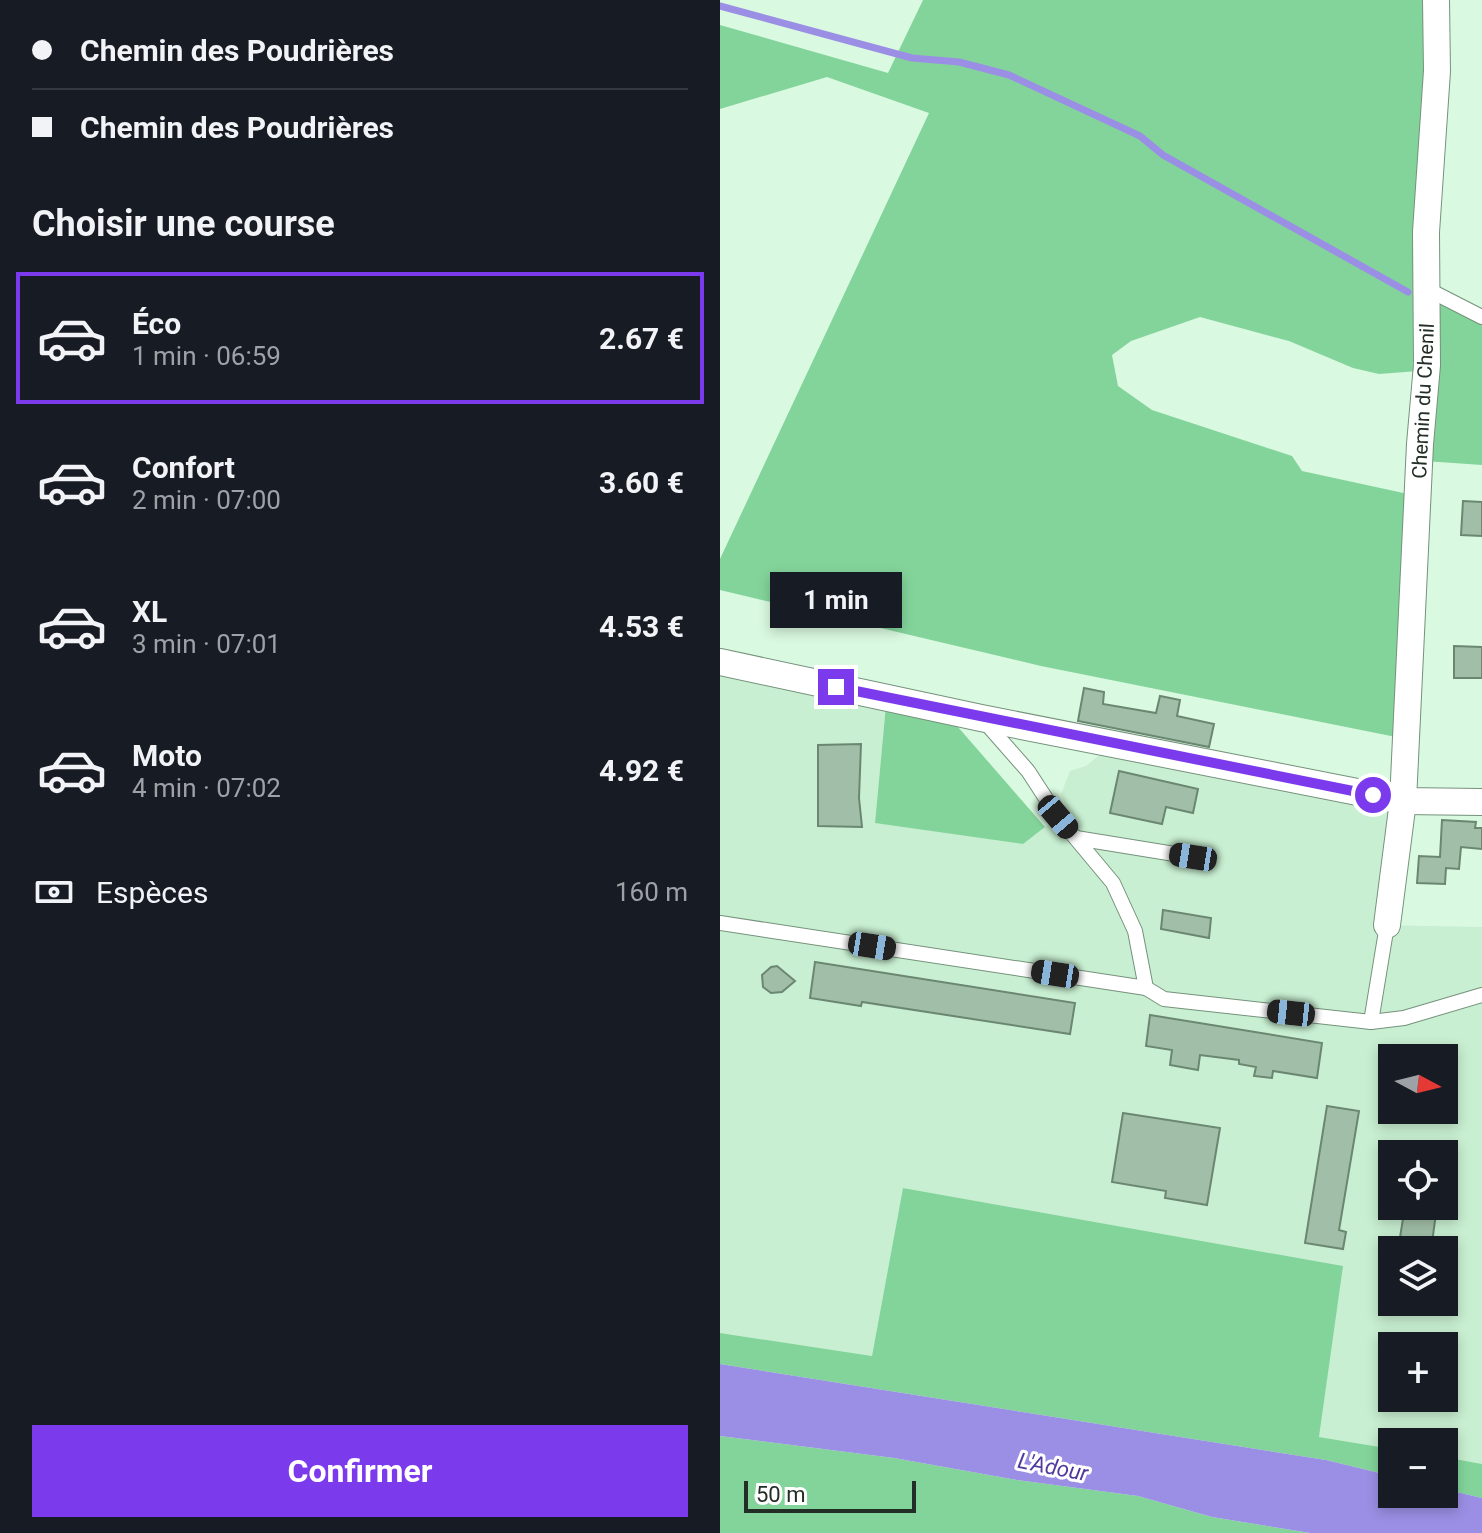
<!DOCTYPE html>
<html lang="fr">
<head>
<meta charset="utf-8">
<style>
	:root { --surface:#171b24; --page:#242831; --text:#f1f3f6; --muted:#9ea1a6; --line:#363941; --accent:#7c3aed }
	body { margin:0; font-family:Roboto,sans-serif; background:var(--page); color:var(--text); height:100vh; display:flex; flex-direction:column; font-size:30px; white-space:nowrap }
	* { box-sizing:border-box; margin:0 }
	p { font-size:26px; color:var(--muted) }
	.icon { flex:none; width:44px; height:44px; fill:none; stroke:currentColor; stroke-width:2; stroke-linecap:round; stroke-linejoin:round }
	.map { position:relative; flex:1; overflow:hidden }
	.details { display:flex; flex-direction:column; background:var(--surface); width:720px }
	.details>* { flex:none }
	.banner { display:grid; align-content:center; height:176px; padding:0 32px; background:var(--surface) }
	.needle { width:52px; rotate:97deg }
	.fabs { position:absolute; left:658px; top:1044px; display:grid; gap:16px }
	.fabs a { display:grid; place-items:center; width:80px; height:80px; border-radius:0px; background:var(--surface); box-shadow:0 4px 12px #0003; font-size:40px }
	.scale { position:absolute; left:24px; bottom:20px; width:172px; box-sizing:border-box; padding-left:8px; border:4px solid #232f26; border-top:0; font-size:22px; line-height:28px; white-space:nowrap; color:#232f26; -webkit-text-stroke:6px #fff; paint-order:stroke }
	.end { position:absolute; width:36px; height:36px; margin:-18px; border:10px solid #7c3aed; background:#fff; box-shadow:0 0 0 4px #fff }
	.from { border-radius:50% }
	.bubble { position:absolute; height:56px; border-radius:0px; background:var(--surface); box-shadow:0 4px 12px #0003; font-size:26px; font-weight:700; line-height:56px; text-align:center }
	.car { position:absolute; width:24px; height:48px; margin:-24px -12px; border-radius:10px; box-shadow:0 0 6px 2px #0007; background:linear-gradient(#222 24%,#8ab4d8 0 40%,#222 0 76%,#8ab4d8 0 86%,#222 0) }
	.banner b { display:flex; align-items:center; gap:28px; height:76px; font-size:30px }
	.banner b+b { border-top:2px solid var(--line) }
	.banner i { width:20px; height:20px; background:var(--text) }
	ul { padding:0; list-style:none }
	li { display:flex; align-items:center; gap:24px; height:132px; margin:0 16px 12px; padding:0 16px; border:4px solid transparent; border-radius:0px }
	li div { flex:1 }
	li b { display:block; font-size:30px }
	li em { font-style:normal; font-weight:700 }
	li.active { border-color:var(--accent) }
	li>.icon { width:72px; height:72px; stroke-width:1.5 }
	h2 { padding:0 32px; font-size:36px; line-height:96px }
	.pay { display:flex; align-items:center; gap:20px; height:88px; padding:0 32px; font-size:30px }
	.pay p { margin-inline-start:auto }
	.cta { display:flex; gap:16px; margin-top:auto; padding:16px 32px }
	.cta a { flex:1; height:92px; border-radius:0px; background:var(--accent); color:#fff; font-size:32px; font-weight:700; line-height:92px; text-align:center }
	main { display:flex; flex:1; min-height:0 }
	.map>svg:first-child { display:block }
</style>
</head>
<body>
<main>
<section class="details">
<div class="banner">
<b><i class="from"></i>Chemin des Poudrières</b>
<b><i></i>Chemin des Poudrières</b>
</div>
<h2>Choisir une course</h2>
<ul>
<li class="active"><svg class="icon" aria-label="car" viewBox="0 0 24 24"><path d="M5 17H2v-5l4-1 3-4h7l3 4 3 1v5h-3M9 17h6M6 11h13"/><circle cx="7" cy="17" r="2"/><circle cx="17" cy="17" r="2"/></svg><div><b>Éco</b><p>1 min · 06:59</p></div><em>2.67 €</em></li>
<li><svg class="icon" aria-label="car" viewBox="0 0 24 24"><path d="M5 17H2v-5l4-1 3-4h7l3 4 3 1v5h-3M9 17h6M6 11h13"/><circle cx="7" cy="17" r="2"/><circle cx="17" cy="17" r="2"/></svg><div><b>Confort</b><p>2 min · 07:00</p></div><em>3.60 €</em></li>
<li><svg class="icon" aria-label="car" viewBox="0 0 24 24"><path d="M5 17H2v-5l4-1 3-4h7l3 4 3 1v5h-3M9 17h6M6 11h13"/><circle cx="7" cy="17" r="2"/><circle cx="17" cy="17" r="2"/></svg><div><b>XL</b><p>3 min · 07:01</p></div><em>4.53 €</em></li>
<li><svg class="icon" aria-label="car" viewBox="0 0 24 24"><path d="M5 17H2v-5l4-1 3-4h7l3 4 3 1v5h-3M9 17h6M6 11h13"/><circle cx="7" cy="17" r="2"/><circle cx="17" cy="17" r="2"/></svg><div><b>Moto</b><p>4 min · 07:02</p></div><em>4.92 €</em></li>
</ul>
<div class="pay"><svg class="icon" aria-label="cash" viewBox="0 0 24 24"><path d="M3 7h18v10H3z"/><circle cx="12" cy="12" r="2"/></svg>Espèces<p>160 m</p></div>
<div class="cta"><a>Confirmer</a></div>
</section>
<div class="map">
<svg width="762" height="1533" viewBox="0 0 762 1533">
	<rect width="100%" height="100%" fill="#d9f9e0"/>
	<path fill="#c8efd1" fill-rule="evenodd" d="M0 675 166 705 155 822 303 844 347 810 341 794 350 771 366 766 382 753 669 808 654 925 762 927V1464L724 1457V1442H672V1449L599 1437 622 1266 183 1188 152 1356 0 1333ZM672 1058H724V1110H672ZM672 1154H724V1206H672ZM672 1250H724V1302H672ZM672 1346H724V1398H672Z"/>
	<g fill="#83d49b">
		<polygon points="203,0 707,0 697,278 762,311 762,465 690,460 698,371 659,374 633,368 569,341 480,317 411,341 392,355 398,386 432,410 572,456 582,471 688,494 676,737 321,666 0,590 0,559 209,113 107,77 0,109 0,25 168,73"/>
		<polygon points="166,705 231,719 325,827 303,844 155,823"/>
		<polygon points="183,1188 623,1266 599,1437 672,1449 672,1476 606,1460 0,1364 0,1333 152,1356"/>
		<polygon points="0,1436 174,1458 297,1480 418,1496 492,1517 590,1533 0,1533"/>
		<polygon points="724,1457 762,1464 762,1498 724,1489"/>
	</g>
	<polygon fill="#9b8fe5" points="0,1364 606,1460 672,1476 672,1494 724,1494 724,1489 762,1498 762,1533 590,1533 492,1517 418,1496 297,1480 174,1458 0,1436"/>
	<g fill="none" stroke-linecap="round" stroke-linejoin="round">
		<polyline stroke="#9b8fe5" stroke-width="7" points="0,6 192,58 239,62 289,75 420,136 443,155 688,292"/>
	</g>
	<g fill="#a1bfa8" stroke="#6b8772" stroke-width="2">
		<polygon points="743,501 762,502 762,536 741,535"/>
		<polygon points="734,646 762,647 762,678 734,678"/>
		<polygon points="364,688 384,692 383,704 436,713 440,696 460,700 457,716 494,724 489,747 358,721"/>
		<polygon points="141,744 139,798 142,827 98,826 98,745"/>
		<polygon points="399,771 478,789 473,813 446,807 442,824 390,813"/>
		<polygon points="722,820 756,822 755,828 762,828 762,849 741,847 739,869 726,868 725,884 697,883 699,856 720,857"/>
		<polygon points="443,910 491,918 489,938 441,929"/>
		<polygon points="95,962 355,1003 350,1034 142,1002 141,1006 90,998"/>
		<polygon points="57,966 75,981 62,992 51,993 43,987 42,975 51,967"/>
		<polygon points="430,1015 602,1043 597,1078 553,1071 552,1078 534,1076 536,1067 519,1064 519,1060 480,1055 478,1070 450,1065 452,1050 426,1046"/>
		<polygon points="607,1106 639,1111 619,1230 626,1232 623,1249 585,1243"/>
		<polygon points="403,1113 500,1128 487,1205 445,1198 446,1191 392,1182"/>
		<polygon points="685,1206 717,1206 711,1250 678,1250"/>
	</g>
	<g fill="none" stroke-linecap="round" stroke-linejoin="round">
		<defs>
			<g id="lane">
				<polyline points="707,289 762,317"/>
				<polyline points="264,721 308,771 338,817 393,883 415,931 426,988 444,999 651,1022 684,1018 762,995"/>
				<polyline points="356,838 473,857"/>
				<polyline points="0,923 426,988"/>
				<polyline points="651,1022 667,925"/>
			</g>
			<g id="street">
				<polyline points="0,662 261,718 683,801 762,802"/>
				<polyline points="667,925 683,801 700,444 707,365 706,232 717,71 716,0"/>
			</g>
		</defs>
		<use href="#lane" stroke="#75927c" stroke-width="16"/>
		<use href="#street" stroke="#75927c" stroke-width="28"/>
		<use href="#lane" stroke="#fff" stroke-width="14"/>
		<use href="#street" stroke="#fff" stroke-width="26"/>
	</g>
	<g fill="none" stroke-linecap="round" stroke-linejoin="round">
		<polyline stroke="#7c3aed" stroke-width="10" points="116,687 653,795"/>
	</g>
	<g text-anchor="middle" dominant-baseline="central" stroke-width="6" stroke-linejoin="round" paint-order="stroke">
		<g font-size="20" fill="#232f26" stroke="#fff">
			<text transform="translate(703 401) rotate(-87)">Chemin du Chenil</text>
		</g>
		<g font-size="22" font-style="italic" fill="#513a9e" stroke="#fff">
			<text transform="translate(333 1467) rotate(11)">L'Adour</text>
		</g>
	</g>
</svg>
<div class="fabs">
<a><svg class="needle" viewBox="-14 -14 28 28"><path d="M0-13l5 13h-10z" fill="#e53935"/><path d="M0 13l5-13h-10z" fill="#9ea1a6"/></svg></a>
<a><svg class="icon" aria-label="locate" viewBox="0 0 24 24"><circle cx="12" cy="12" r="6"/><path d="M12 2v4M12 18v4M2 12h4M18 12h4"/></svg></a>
<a><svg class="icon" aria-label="layers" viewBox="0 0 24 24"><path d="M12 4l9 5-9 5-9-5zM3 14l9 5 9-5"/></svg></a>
<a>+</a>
<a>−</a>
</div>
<div class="scale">50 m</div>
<i class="end from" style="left:653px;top:795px"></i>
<i class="end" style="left:116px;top:687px"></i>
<div class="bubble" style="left:50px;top:572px;width:132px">1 min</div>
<i class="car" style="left:338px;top:817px;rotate:140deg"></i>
<i class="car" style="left:473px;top:857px;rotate:279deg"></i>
<i class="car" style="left:152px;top:946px;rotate:99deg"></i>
<i class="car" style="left:335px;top:974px;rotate:279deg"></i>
<i class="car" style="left:571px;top:1013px;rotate:276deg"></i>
</div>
</main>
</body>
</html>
